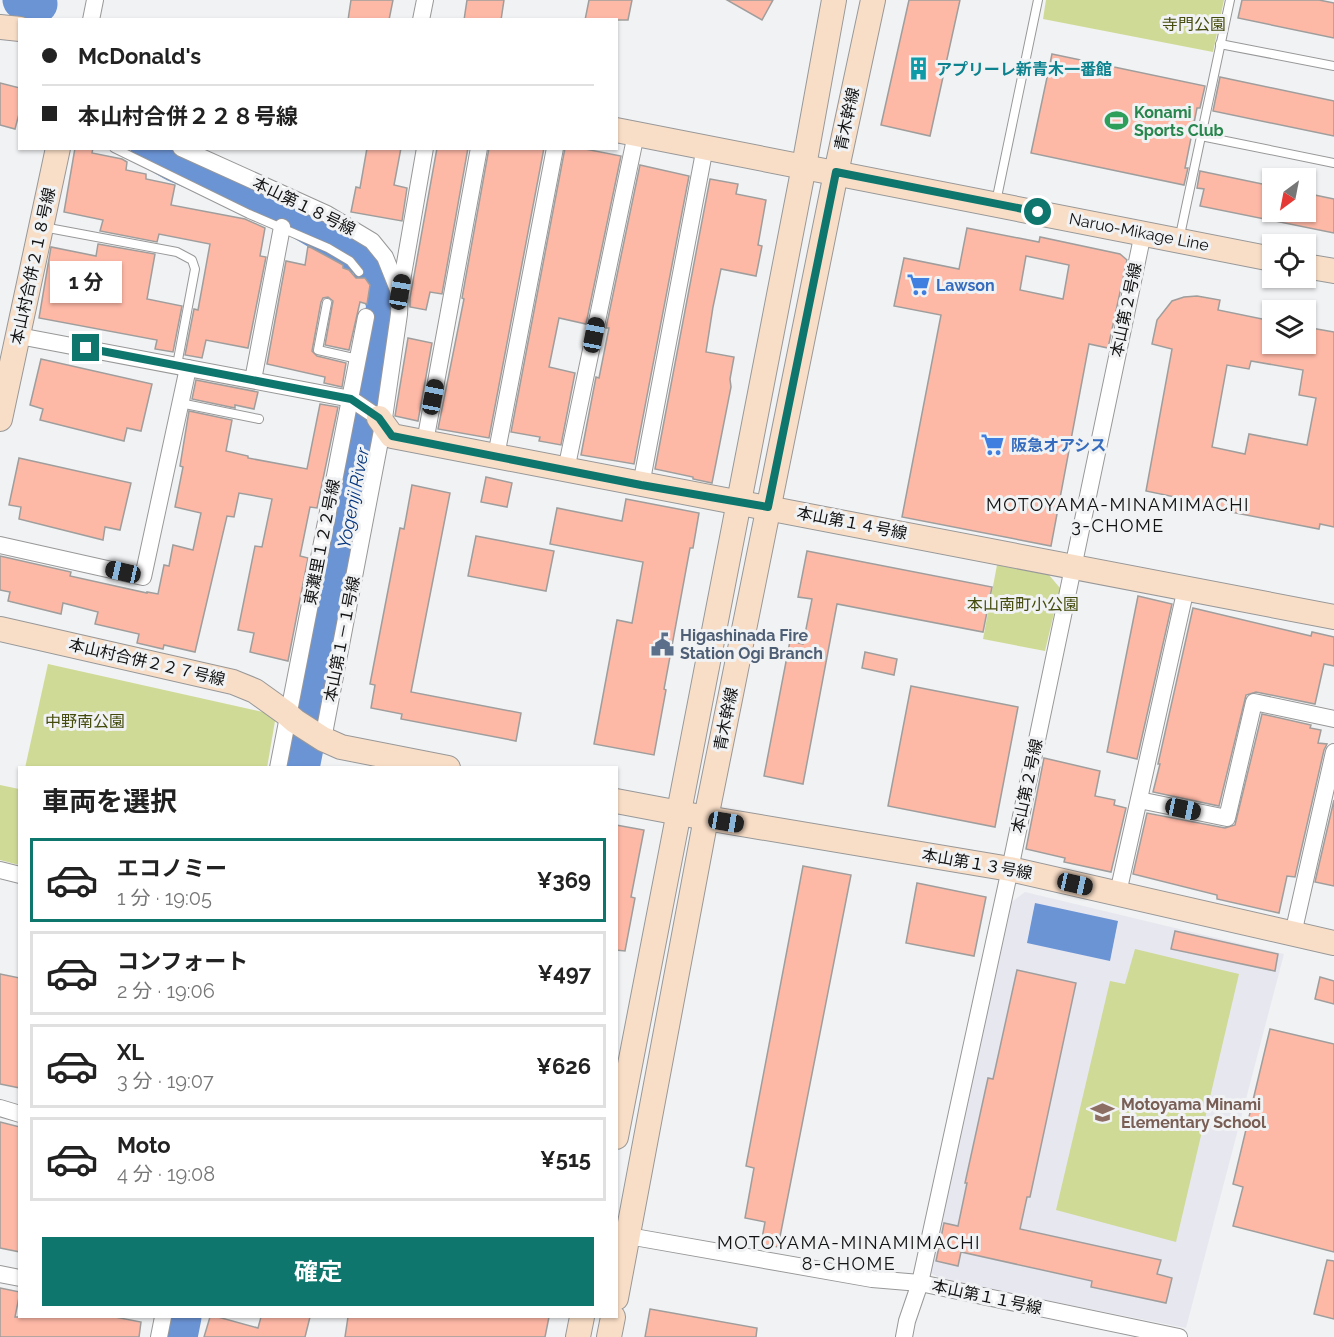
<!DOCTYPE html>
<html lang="ja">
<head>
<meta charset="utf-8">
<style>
	:root { --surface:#fff; --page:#f6f6f6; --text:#222; --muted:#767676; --line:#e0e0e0; --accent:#0f766e }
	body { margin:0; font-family:Raleway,"Noto Sans JP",sans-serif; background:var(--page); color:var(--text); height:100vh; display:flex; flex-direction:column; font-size:22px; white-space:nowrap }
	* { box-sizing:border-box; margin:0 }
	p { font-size:20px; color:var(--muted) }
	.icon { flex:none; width:33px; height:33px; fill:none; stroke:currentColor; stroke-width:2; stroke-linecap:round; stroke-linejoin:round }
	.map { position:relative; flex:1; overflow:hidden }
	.side { position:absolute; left:18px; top:766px; width:600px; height:552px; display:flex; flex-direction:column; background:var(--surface); border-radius:0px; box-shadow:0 2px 4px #0004 }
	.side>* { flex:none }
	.top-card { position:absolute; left:18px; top:18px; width:600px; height:132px; border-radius:0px; box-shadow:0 2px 4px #0004; display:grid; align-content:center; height:132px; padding:0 24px; background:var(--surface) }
	.needle { width:39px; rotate:212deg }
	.tools { position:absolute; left:1262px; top:168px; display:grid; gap:12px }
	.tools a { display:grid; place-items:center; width:54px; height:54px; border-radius:0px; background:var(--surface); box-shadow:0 2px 4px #0004; font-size:30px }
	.end { position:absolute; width:27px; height:27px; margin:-14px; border:8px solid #0f766e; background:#fff; box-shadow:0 0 0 3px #fff }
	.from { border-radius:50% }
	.bubble { position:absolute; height:42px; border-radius:0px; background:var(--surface); box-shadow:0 2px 4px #0004; font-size:20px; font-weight:700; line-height:42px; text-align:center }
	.car { position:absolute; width:18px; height:36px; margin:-18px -9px; border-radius:8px; box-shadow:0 0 4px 2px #0007; background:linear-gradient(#222 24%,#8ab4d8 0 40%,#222 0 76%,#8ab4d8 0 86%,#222 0) }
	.top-card b { display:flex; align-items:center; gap:21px; height:57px; font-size:22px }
	.top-card b+b { border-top:2px solid var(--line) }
	.top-card i { width:15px; height:15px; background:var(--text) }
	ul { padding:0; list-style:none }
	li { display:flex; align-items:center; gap:18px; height:84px; margin:0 12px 9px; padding:0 12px; border:3px solid var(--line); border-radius:0px }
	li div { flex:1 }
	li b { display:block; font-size:22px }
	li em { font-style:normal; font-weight:700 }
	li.selected { border-color:var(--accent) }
	li>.icon { width:54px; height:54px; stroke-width:1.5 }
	h2 { padding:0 24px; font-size:27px; line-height:72px }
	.primary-button { display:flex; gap:12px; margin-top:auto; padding:12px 24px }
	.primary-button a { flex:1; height:69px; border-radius:0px; background:var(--accent); color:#fff; font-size:24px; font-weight:700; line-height:69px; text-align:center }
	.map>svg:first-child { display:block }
</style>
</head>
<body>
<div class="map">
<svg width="1334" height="1337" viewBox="0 0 1334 1337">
	<rect width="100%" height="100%" fill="#f1f2f3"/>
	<polygon fill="#e7e7f0" points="1025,892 1284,954 1186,1328 943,1280 929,1272 1009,904"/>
	<g fill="#cfda96">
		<polygon points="1046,0 1224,0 1213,52 1043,19"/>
		<polygon points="997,565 1049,575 1060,588 1045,651 983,639"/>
		<polygon points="48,664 276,715 267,768 25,768"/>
		<polygon points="0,785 19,789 19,865 0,860"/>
		<polygon points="1135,949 1239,974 1176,1242 1056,1210 1110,981 1125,984"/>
	</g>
	<polygon fill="#6b94d5" points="1035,903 1118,921 1110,961 1027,943"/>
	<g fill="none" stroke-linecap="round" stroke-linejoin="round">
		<g stroke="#6b94d5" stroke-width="39">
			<polyline points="22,0 38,4"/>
			<polyline points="150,148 174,162 274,204 369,260 386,304 366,436 300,768"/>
			<polyline points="178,1337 182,1317"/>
		</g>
	</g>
	<g fill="#feb8a6" stroke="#9f9e9d" stroke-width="1.5" fill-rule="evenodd">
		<polygon points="351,0 393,0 389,20 348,20"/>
		<polygon points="467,0 504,0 501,20 464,20"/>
		<polygon points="589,0 632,0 628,20 585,20"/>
		<polygon points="727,0 773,0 762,20"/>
		<polygon points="909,0 960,0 930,136 881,125"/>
		<polygon points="1242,0 1319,0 1334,3 1334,38 1238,18"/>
		<polygon points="1052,54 1205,86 1200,108 1197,108 1185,168 1188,168 1184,185 1031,153"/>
		<polygon points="1220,77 1334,101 1334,136 1213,111"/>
		<polygon points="0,83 20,88 20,110 15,129 0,125"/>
		<polygon points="75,148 93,148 92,153 122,159 127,162 126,170 146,174 146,179 175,185 171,205 245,219 265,228 260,256 266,257 248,348 206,340 202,358 185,355 194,309 198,310 210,244 159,234 157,242 100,231 103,220 64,212"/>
		<polygon points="367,148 401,148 394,185 407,188 402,221 351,212 356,187 360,188"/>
		<polygon points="437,148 468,148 442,294 430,292 426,310 410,307 410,298"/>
		<polygon points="489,148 544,148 489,438 438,429 464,299 462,298"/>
		<polygon points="565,148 580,148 621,156 586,324 559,318 549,367 575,373 561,445 539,441 540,437 511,432"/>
		<polygon points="640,165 689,176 634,464 581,455 596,377 599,378 609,328 606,328"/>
		<polygon points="1200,171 1272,186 1272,212 1305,212 1305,193 1334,199 1334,233 1200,206 1204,189 1197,188"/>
		<polygon points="710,179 738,184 736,194 766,200 758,245 762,246 756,276 721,269 713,307 706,352 734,357 730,379 731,387 712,483 693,479 693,477 655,469"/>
		<path d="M967 228 1039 242 1040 237 1120 254 1127 260 1108 348 1089 344 1051 546 902 517 941 315 894 306 904 258 959 269ZM1026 256 1069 265 1063 299 1020 290Z"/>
		<polygon points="98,244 155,254 147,299 182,306 173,352 155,349 157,340 39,318 51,247 96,256"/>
		<polygon points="308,246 343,265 343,268 349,270 356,278 365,278 370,285 367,304 360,302 349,350 325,345 333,301 328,297 323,298 321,302 312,351 317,356 346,363 342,387 324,383 325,377 267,364 286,261 305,265"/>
		<path d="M1197 296 1220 300 1218 310 1272 321V344H1305V327L1334 332V527L1320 524 1319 529 1174 501 1175 497 1146 491 1172 349 1152 344 1157 320 1172 301 1184 297ZM1251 361 1303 370 1299 395 1316 398 1307 445 1249 434 1245 454 1212 447 1227 365 1249 369Z"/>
		<polygon points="408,338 432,343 418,421 395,416"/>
		<polygon points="41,359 152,384 141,431 127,428 124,441 40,420 43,409 30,405"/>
		<polygon points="196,380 258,392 254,409 235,405 235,408 192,399"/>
		<polygon points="320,404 338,407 317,508 310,507 300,556 308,558 288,661 250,652 254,633 238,630 255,546 262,547 272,499 239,493 234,517 227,516 195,652 164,645 163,649 137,643 139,634 95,624 98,612 63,603 61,614 8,601 10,592 0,590 0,556 71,572 70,576 147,593 147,592 158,594 164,565 169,566 173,545 193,550 201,513 175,507 183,467 180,466 189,411 232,420 226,451 248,456 248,458 307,469"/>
		<polygon points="19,458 131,483 120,530 105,527 103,540 19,519 21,507 9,505"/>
		<polygon points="486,477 512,483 507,507 481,502"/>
		<polygon points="412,485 450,493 411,692 521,713 516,741 401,719 402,714 371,708 375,685 370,684 400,528 404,529"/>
		<polygon points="626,499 699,513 693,548 690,548 664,689 666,690 654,755 594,744 617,620 632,623 643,562 550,544 557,508 622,521"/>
		<polygon points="476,536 554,551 546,591 468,576"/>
		<polygon points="807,551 992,587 983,632 837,604 803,784 764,776 790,641 803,644 812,599 798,597"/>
		<polygon points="1138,596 1172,604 1137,759 1107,752"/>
		<polygon points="1193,608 1311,636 1312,632 1334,637 1334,666 1324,664 1315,704 1256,692 1246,695 1219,806 1153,792 1160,764 1158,764"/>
		<polygon points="865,652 897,659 894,675 862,668"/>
		<polygon points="911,686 1018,707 995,827 888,806"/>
		<polygon points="1262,714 1311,725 1310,728 1321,730 1318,743 1327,744 1324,750 1295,877 1287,876 1279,913 1217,899 1217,895 1133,874 1147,813 1225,828 1235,825"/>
		<polygon points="1044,758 1100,771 1095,796 1115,800 1114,805 1126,808 1111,872 1064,862 1065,858 1026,849"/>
		<polygon points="1334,800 1334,886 1315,882"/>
		<polygon points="616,825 644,830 631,897 635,898 625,951 616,950"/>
		<polygon points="803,866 851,875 778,1247 761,1244 765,1222 745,1218 754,1168 746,1166"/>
		<polygon points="917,883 986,897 974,956 906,943"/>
		<polygon points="1175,931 1278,954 1275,971 1171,949"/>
		<polygon points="1017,970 1076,983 1030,1197 1027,1197 1020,1229 1161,1260 1157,1274 1172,1278 1166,1303 1091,1287 1092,1281 961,1252 958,1266 936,1261 944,1223 958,1226 967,1183 965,1183 988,1078 993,1079"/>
		<polygon points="0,974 20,978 20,1088 0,1084"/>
		<polygon points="1320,977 1334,981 1334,1004 1315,999"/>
		<polygon points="1270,1029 1334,1044 1334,1252 1233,1226 1243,1187 1233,1184"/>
		<polygon points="0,1122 20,1127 20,1252 0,1248"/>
		<polygon points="1327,1260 1334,1261 1334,1319 1314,1314"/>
		<polygon points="0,1288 20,1292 15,1317 115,1317 141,1322 139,1337 0,1337"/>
		<polygon points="650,1309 757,1328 756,1337 645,1337"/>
		<polygon points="210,1317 218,1317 258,1328 261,1317 310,1317 305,1337 204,1337"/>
		<polygon points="348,1317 549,1317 545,1337 345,1337"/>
	</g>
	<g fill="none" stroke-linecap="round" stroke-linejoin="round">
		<defs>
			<g id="lane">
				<polyline points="1220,44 1334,66"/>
				<polyline points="1201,136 1334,163"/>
				<polyline points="114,148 249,214 328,248 350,261 359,272"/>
				<polyline points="996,202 1038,0"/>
				<polyline points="43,227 177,252 192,260 195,269 177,365"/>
				<polyline points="1179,240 1230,0"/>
				<polyline points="327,303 318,350 358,359"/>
				<polyline points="180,403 259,419"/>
			</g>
			<g id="street">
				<polyline points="91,20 95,0"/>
				<polyline points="421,20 425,0"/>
				<polyline points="181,148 327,214 372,241 385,257 399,292"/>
				<polyline points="19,336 351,399 379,418"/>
				<polyline points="253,380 282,227"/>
				<polyline points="425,442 479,148"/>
				<polyline points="496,456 555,148"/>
				<polyline points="566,470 636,134"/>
				<polyline points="641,485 705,147"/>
				<polyline points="0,545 143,577 188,368"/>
				<polyline points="323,739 383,425 399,314 400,292 425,148"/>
				<polyline points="278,768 366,317"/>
				<polyline points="1139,800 1227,818 1254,702 1334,719"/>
				<polyline points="0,870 20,875"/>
				<polyline points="1118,893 1186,588"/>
				<polyline points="1293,934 1334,752"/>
				<polyline points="0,1108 20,1114"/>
				<polyline points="617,1234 872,1279 920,1283 1179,1337"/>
				<polyline points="0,1274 20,1278"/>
				<polyline points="159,1337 163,1317"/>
				<polyline points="904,1337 907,1321 920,1283 1010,869 1143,233"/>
			</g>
			<g id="secondary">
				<polyline points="0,27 20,29"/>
				<polyline points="616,130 1272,259"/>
				<polyline points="1305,266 1334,271"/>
				<polyline points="379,418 392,436 1334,617"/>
				<polyline points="0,419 58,148"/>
				<polyline points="0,629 233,682 255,691 287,714 295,721 323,739 341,747 448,768"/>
				<polyline points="616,801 706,818 1010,869 1334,943"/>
				<polyline points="616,1137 804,166 834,0"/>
				<polyline points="616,1298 706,818 836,173 873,0"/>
				<polyline points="578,1337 582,1317"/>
				<polyline points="609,1337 613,1317"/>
			</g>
		</defs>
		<use href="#lane" stroke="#989899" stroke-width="10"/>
		<use href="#street" stroke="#989899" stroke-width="18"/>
		<use href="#secondary" stroke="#989899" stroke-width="26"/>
		<use href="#lane" stroke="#fff" stroke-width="8"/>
		<use href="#street" stroke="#fff" stroke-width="16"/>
		<use href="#secondary" stroke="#f9dec7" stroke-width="24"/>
	</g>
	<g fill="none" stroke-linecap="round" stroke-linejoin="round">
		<polyline stroke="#0f766e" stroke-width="8" points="86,348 351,399 379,418 392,436 641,485 768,507 836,172 1038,212"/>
	</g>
	<defs>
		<symbol id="building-bare" viewBox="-9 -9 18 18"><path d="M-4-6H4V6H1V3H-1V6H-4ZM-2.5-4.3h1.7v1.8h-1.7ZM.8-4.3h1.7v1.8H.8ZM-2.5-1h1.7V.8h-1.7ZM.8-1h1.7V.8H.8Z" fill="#0f9aa8" stroke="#f1f2f3" stroke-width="2.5" paint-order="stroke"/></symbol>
		<symbol id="stadium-bare" viewBox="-9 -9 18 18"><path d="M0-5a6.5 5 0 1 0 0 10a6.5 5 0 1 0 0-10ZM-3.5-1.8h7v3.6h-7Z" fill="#2e9e5b" stroke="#f1f2f3" stroke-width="2.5" paint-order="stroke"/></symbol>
		<symbol id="supermarket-bare" viewBox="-9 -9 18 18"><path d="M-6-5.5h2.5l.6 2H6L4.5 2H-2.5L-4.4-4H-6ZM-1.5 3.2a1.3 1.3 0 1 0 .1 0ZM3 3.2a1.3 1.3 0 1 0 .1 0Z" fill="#3f7fe0" stroke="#f1f2f3" stroke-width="2.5" paint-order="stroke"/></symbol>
		<symbol id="civic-bare" viewBox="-9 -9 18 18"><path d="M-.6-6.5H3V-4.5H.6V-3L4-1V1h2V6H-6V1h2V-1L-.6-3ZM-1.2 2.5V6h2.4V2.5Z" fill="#5c6f8a" stroke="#f1f2f3" stroke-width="2.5" paint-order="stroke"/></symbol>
		<symbol id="school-bare" viewBox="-9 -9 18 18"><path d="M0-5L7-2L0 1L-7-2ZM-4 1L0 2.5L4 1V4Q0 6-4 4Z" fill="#8d6e63" stroke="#f1f2f3" stroke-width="2.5" paint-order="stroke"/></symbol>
	</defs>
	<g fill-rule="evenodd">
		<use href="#building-bare" x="902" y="52" width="33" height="33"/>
		<use href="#stadium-bare" x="1100" y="104" width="33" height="33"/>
		<use href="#supermarket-bare" x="902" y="268" width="33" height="33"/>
		<use href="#supermarket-bare" x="976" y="428" width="33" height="33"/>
		<use href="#civic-bare" x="646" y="628" width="33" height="33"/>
		<use href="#school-bare" x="1086" y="1096" width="33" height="33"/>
	</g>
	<g text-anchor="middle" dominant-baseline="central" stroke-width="6" stroke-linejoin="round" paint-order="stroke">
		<g font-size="16" fill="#444b0c" stroke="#f1f2f3">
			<text x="1194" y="24">寺門公園</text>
			<text x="1023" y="604">本山南町小公園</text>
			<text x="85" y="721">中野南公園</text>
		</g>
		<g font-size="16" font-weight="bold" fill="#0d838f" stroke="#f1f2f3" text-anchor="start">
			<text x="936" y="69">アプリーレ新青木一番館</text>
		</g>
		<g font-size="16" font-weight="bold" fill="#27864d" stroke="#f1f2f3" text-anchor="start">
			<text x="1134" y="112">Konami<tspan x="1134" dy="18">Sports Club</tspan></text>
		</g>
		<g font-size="16" fill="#121213" stroke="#f1f2f3">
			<text transform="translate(847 119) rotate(-78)">青木幹線</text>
			<text transform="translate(304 206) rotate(26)">本山第１８号線</text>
			<text transform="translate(1139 232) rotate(11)">Naruo-Mikage Line</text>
			<text transform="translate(33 266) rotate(-78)">本山村合併２１８号線</text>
			<text transform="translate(1126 310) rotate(-78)">本山第２号線</text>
			<text transform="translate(852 523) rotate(11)">本山第１４号線</text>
			<text transform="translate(322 542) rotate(-79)">東灘里１２２号線</text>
			<text transform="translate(342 639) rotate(-79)">本山第１－１号線</text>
			<text transform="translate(147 662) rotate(13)">本山村合併２２７号線</text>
			<text transform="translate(726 719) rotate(-79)">青木幹線</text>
			<text transform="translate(1027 786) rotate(-78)">本山第２号線</text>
			<text transform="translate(977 864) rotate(10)">本山第１３号線</text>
			<text transform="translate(987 1297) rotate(12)">本山第１１号線</text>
		</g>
		<g font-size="16" font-weight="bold" fill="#366cbe" stroke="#f1f2f3" text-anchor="start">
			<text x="936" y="285">Lawson</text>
			<text x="1011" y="445">阪急オアシス</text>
		</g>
		<g font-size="16" font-weight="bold" fill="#4e5e75" stroke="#f1f2f3" text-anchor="start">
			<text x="680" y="635">Higashinada Fire<tspan x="680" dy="18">Station Ogi Branch</tspan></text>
		</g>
		<g font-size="16" font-weight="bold" fill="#785e54" stroke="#f1f2f3" text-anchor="start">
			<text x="1121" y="1104">Motoyama Minami<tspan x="1121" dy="18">Elementary School</tspan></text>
		</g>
		<g font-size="18" font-style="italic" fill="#00337e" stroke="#f1f2f3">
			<text transform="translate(353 498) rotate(-79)">Yogenji River</text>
		</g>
		<g font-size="18" letter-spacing="1.5" fill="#121213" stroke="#f1f2f3">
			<text x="1118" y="504">MOTOYAMA-MINAMIMACHI<tspan x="1118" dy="21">3-CHOME</tspan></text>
			<text x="849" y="1242">MOTOYAMA-MINAMIMACHI<tspan x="849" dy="21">8-CHOME</tspan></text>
		</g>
	</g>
</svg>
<div class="tools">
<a><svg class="needle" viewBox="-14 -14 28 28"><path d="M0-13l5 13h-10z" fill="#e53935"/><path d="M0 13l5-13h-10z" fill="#767676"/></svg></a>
<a><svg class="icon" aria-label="locate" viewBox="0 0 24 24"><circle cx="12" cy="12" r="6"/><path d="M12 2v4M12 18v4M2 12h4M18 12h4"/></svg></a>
<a><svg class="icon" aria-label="layers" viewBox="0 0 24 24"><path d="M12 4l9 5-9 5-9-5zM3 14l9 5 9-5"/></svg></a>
</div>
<i class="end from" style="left:1038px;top:212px"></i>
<i class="end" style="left:86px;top:348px"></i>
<div class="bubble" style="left:50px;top:261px;width:72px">1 分</div>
<i class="car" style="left:400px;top:292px;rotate:10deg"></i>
<i class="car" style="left:594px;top:335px;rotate:11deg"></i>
<i class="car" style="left:433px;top:397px;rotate:11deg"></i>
<i class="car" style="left:123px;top:572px;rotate:283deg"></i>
<i class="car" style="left:1183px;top:809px;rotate:102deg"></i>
<i class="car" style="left:726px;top:822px;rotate:99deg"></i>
<i class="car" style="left:1075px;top:884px;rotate:103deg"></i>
<div class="top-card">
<b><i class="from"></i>McDonald's</b>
<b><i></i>本山村合併２２８号線</b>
</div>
<section class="side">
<h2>車両を選択</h2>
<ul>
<li class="selected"><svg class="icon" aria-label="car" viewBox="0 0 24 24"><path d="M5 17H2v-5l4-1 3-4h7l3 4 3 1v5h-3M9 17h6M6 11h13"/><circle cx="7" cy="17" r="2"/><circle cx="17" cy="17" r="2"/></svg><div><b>エコノミー</b><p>1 分 · 19:05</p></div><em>¥369</em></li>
<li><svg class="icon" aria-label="car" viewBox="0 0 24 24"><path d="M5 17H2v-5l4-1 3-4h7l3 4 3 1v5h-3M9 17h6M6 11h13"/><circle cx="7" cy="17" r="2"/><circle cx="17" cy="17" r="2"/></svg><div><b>コンフォート</b><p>2 分 · 19:06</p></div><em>¥497</em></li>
<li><svg class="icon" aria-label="car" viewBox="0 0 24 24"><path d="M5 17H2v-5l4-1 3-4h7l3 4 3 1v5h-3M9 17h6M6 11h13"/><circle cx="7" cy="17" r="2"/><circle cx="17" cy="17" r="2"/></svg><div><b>XL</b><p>3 分 · 19:07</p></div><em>¥626</em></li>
<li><svg class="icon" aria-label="car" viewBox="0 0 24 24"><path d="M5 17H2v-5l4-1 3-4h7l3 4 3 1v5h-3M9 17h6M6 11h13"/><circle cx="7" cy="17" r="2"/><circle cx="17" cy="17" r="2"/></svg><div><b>Moto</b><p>4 分 · 19:08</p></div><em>¥515</em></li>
</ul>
<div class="primary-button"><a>確定</a></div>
</section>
</div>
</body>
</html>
